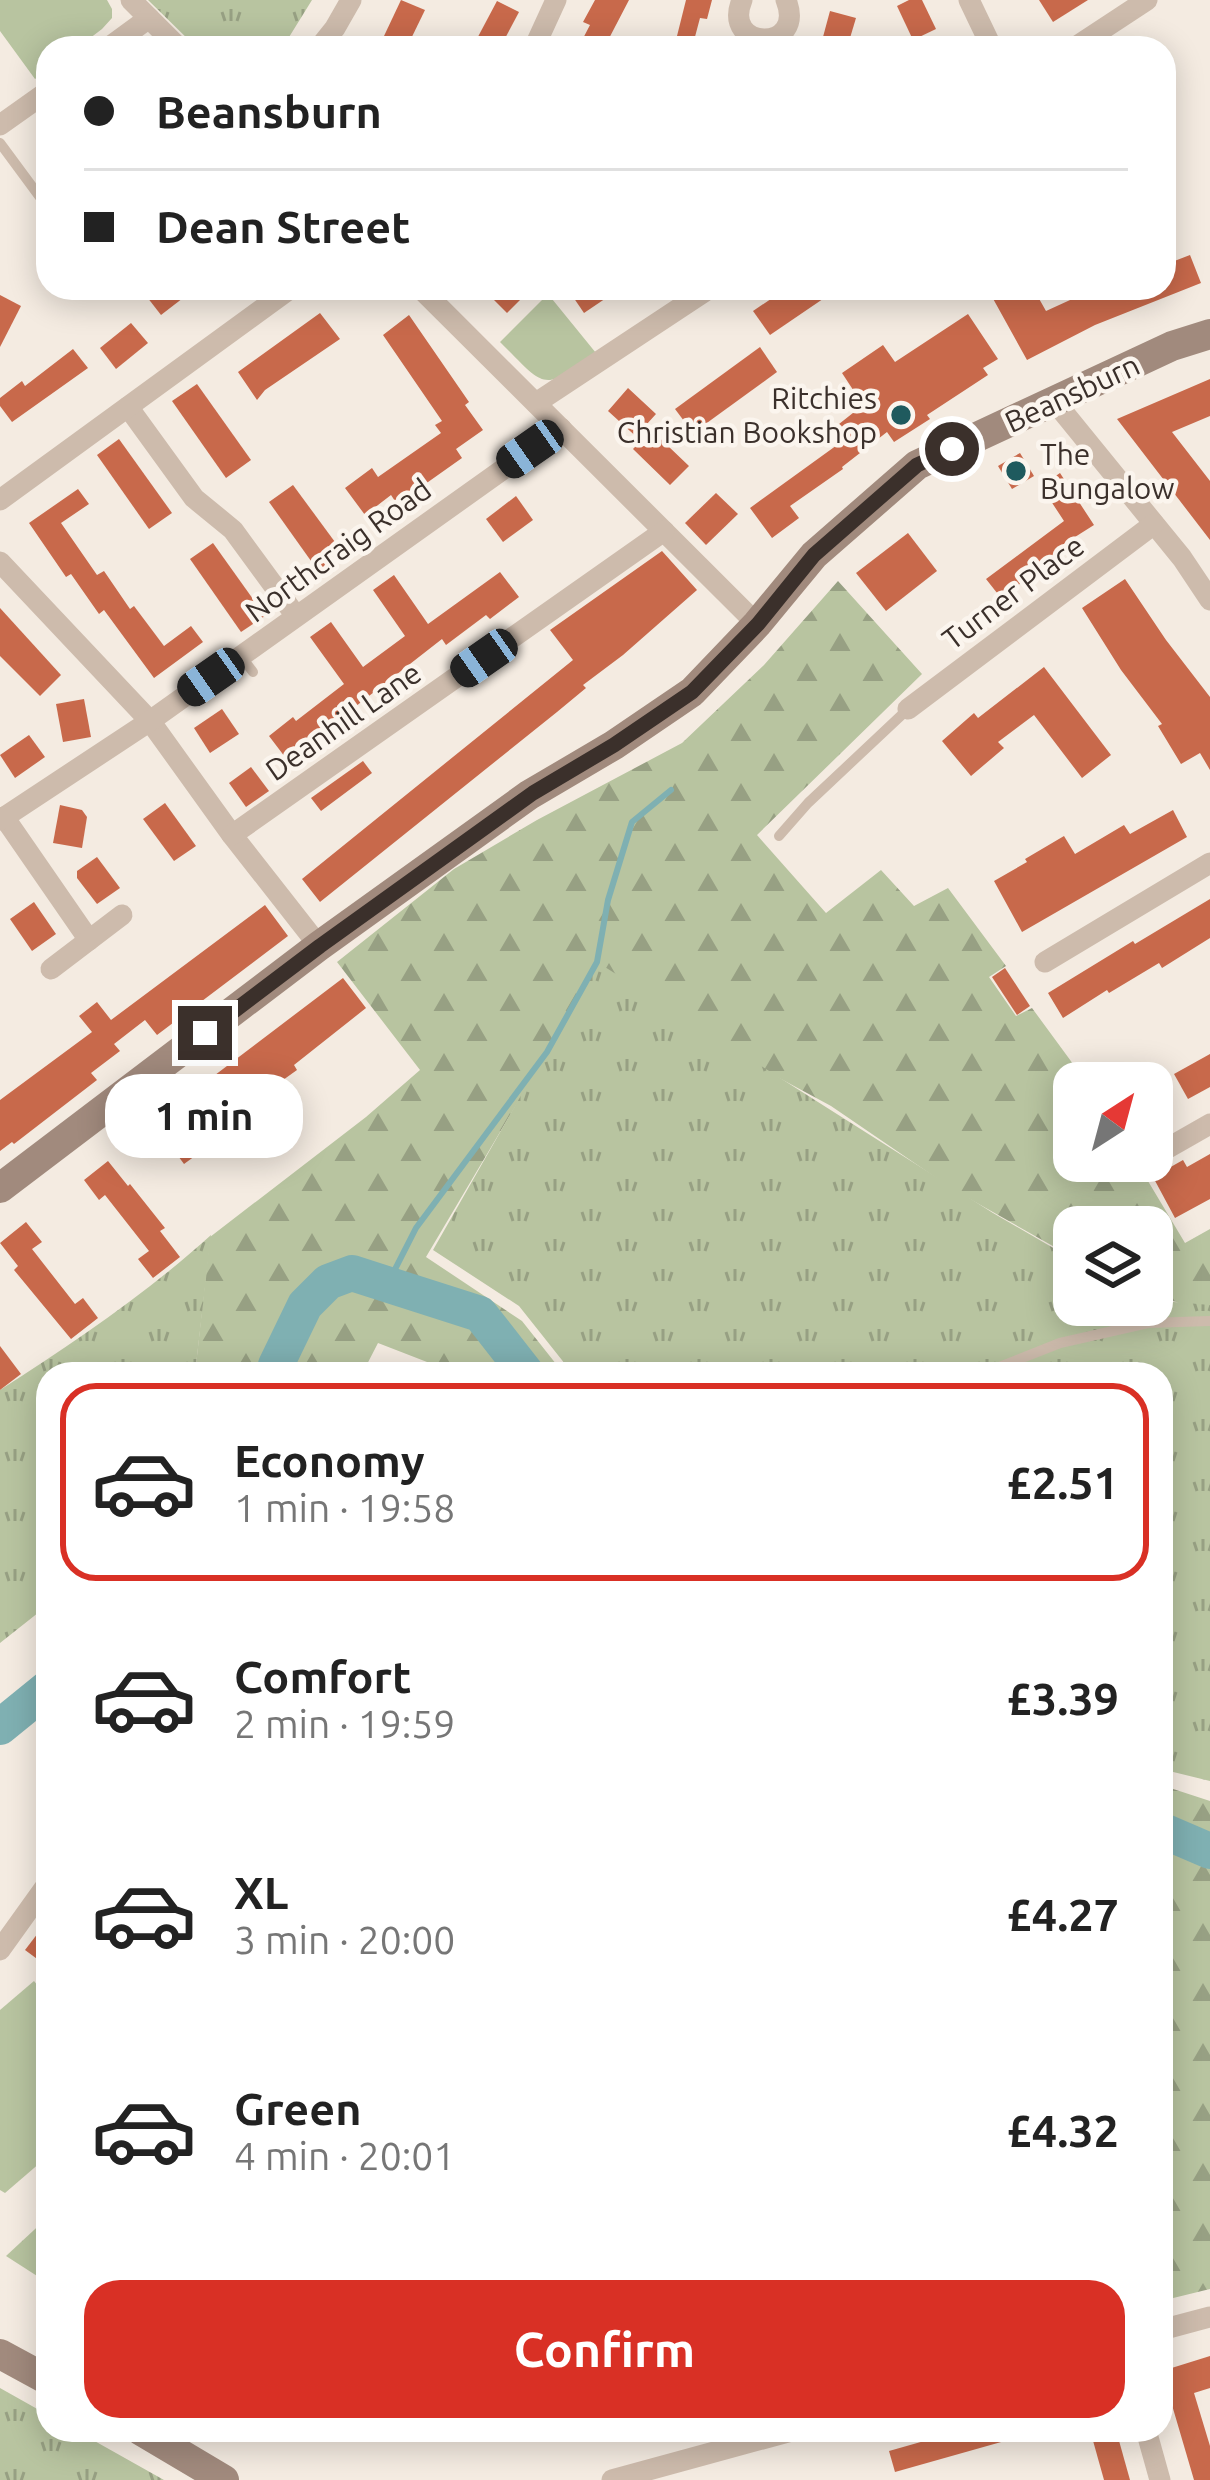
<!DOCTYPE html>
<html lang="en">
<head>
<meta charset="utf-8">
<style>
	:root { --surface:#fff; --page:#f6f6f6; --text:#222; --muted:#767676; --line:#e0e0e0; --accent:#d93025 }
	body { margin:0; font-family:Ubuntu,sans-serif; background:var(--page); color:var(--text); height:100vh; display:flex; flex-direction:column; font-size:45px; white-space:nowrap }
	* { box-sizing:border-box; margin:0 }
	p { font-size:39px; color:var(--muted) }
	.icon { flex:none; width:66px; height:66px; fill:none; stroke:currentColor; stroke-width:2; stroke-linecap:round; stroke-linejoin:round }
	.map { position:relative; flex:1; overflow:hidden }
	.side { position:absolute; left:36px; top:1362px; width:1137px; height:1080px; display:flex; flex-direction:column; background:var(--surface); border-radius:36px; box-shadow:0 6px 30px #0003 }
	.side>* { flex:none }
	.top-card { position:absolute; left:36px; top:36px; width:1140px; height:264px; border-radius:36px; box-shadow:0 6px 30px #0003; display:grid; align-content:center; height:264px; padding:0 48px; background:var(--surface) }
	.needle { width:78px; rotate:36deg }
	.fabs { position:absolute; left:1053px; top:1062px; display:grid; gap:24px }
	.fabs a { display:grid; place-items:center; width:120px; height:120px; border-radius:24px; background:var(--surface); box-shadow:0 6px 30px #0003; font-size:60px }
	.end { position:absolute; width:54px; height:54px; margin:-27px; border:15px solid #3b302b; background:#fff; box-shadow:0 0 0 6px #fff }
	.from { border-radius:50% }
	.bubble { position:absolute; height:84px; border-radius:36px; background:var(--surface); box-shadow:0 6px 30px #0003; font-size:39px; font-weight:600; line-height:84px; text-align:center }
	.car { position:absolute; width:36px; height:72px; margin:-36px -18px; border-radius:15px; box-shadow:0 0 9px 3px #0007; background:linear-gradient(#222 24%,#8ab4d8 0 40%,#222 0 76%,#8ab4d8 0 86%,#222 0) }
	.top-card b { display:flex; align-items:center; gap:42px; height:114px; font-size:45px }
	.top-card b+b { border-top:3px solid var(--line) }
	.top-card i { width:30px; height:30px; background:var(--text) }
	ul { padding:21px 0 0; list-style:none }
	li { display:flex; align-items:center; gap:36px; height:198px; margin:0 24px 18px; padding:0 24px; border:6px solid transparent; border-radius:36px }
	li div { flex:1 }
	li b { display:block; font-size:45px }
	li em { font-style:normal; font-weight:600 }
	li.on { border-color:var(--accent) }
	li>.icon { width:108px; height:108px; stroke-width:1.5 }
	.cta { display:flex; gap:24px; margin-top:auto; padding:24px 48px }
	.cta a { flex:1; height:138px; border-radius:36px; background:var(--accent); color:#fff; font-size:48px; font-weight:600; line-height:138px; text-align:center }
	.map>svg:first-child { display:block }
</style>
</head>
<body>
<div class="map">
<svg width="1210" height="2480" viewBox="0 0 1210 2480">
	<defs>
		<pattern id="forest-firs" width="22" height="20" patternUnits="userSpaceOnUse" patternTransform="scale(3)"><rect width="22" height="20" fill="#b8c4a0"/><path d="M5 1l3.5 6h-7zM16 11l3.5 6h-7z" fill="#97a083"/></pattern>
		<pattern id="park-tufts" width="24" height="20" patternUnits="userSpaceOnUse" patternTransform="scale(3)"><rect width="24" height="20" fill="#b8c4a0"/><path d="M3 7l-1-3M5 7V3M7 7l1-3M15 17l-1-3M17 17v-4M19 17l1-3" fill="none" stroke="#97a083"/></pattern>
	</defs>
	<rect width="100%" height="100%" fill="#f4ebe1"/>
	<g fill="#b8c4a0">
		<polygon points="0,0 107,0 112,9 112,18 102,29 77,48 48,48 48,70 35,79 0,31"/>
		<path d="M548 294 596 353C542 393 546 388 500 342Z"/>
		<polygon points="34,1981 48,1998 48,2156 5,2193 0,2190 0,2010"/>
	</g>
	<g fill="url(#forest-firs)">
		<polygon points="838,581 922,674 757,835 826,913 881,870 914,906 948,888 1006,966 989,977 1016,1016 1032,1008 1087,1083 1074,1083 1074,1161 1136,1161 1185,1243 1210,1229 1210,1307 1183,1305 1152,1292 1152,1227 1074,1227 1074,1258 954,1190 831,1106 592,977 426,1257 522,1321 564,1374 458,1374 378,1343 362,1374 195,1374 210,1237 366,1117 420,1070 337,962 454,869 537,820 682,743 764,665"/>
		<polygon points="1161,1785 1210,1801 1210,2289 1161,2301"/>
	</g>
	<g fill="url(#park-tufts)">
		<polygon points="148,0 312,0 286,42 291,48 197,48"/>
		<polygon points="597,962 993,1213 1074,1260 1074,1305 1152,1305 1152,1293 1174,1302 1210,1305 1210,1781 1161,1769 1161,1374 573,1374 519,1306 433,1250"/>
		<path d="M211 1235 195 1374H48V1605L0 1643V1390C73 1343 146 1294 211 1235Z"/>
		<polygon points="48,2217 48,2283 6,2256"/>
		<polygon points="0,2388 48,2415 48,2430 75,2430 164,2480 0,2480"/>
	</g>
	<g fill="none" stroke-linecap="round" stroke-linejoin="round">
		<polyline stroke="#7fb0b2" stroke-width="6" points="387,1285 416,1228 547,1052 597,962 608,900 632,822 671,790"/>
		<g stroke="#7fb0b2" stroke-width="36">
			<polyline points="274,1374 276,1365 305,1305 328,1282 352,1273 480,1314 527,1374"/>
			<polyline points="0,1727 48,1688"/>
			<polyline points="1161,1830 1210,1851"/>
		</g>
	</g>
	<g fill="#c8694b">
		<polygon points="401,0 425,10 407,47 384,36"/>
		<polygon points="595,0 629,0 604,48 578,48 590,25 583,22"/>
		<polygon points="686,0 712,0 707,19 700,18 692,48 674,48"/>
		<polygon points="909,0 922,0 936,29 913,40 897,6"/>
		<polygon points="1039,0 1088,0 1053,22"/>
		<polygon points="497,1 519,12 500,48 472,48"/>
		<polygon points="830,11 856,18 847,48 820,48"/>
		<polygon points="1190,255 1201,283 1095,325 1027,360 991,295 1004,288 1033,288 1046,311 1081,295 1083,299 1110,288 1164,288 1164,265"/>
		<polygon points="140,288 196,288 161,315"/>
		<polygon points="482,288 532,288 507,313"/>
		<polygon points="567,288 621,288 584,313"/>
		<polygon points="787,288 839,288 770,335 753,311"/>
		<polygon points="0,295 21,306 0,347"/>
		<polygon points="320,313 340,339 265,390 257,400 238,372"/>
		<polygon points="968,314 998,359 983,368 988,375 927,415 930,419 894,442 887,432 842,467 843,469 790,506 799,518 772,538 750,508 844,440 834,428 863,405 842,373 883,345 895,362"/>
		<polygon points="409,315 469,402 465,405 483,430 456,449 462,458 397,504 391,495 365,515 345,488 372,468 378,477 441,433 435,425 442,421 383,335"/>
		<polygon points="131,323 148,343 116,369 100,348"/>
		<polygon points="760,347 777,372 693,433 675,409"/>
		<polygon points="73,349 88,368 12,422 0,406 0,398 22,381 25,386"/>
		<polygon points="1210,379 1210,416 1172,432 1210,481 1210,540 1117,419"/>
		<polygon points="197,384 251,460 226,478 172,401"/>
		<polygon points="628,388 656,414 646,425 689,466 670,485 633,449 641,441 608,411"/>
		<polygon points="119,439 172,513 149,529 97,455"/>
		<polygon points="1020,453 1034,476 1012,489 998,466"/>
		<polygon points="1060,473 1094,525 1056,549 1060,554 1001,598 986,579 1064,521 1041,486"/>
		<polygon points="293,485 346,557 321,575 269,502"/>
		<polygon points="78,489 89,504 61,523 97,575 104,571 130,609 134,606 164,646 191,626 203,642 154,678 104,610 99,614 71,574 66,577 29,523"/>
		<polygon points="716,493 738,514 706,545 685,523"/>
		<polygon points="516,496 533,520 503,542 486,519"/>
		<polygon points="908,533 937,571 886,611 856,573"/>
		<polygon points="213,543 265,616 241,632 190,559"/>
		<polygon points="662,551 697,590 623,655 583,685 586,688 557,712 320,902 302,879 573,660 550,630"/>
		<polygon points="500,572 519,597 490,619 486,615 446,645 442,639 351,710 353,712 326,732 323,728 285,757 269,736 293,717 296,721 344,684 310,637 331,622 363,667 405,636 373,590 394,575 428,624"/>
		<polygon points="1125,579 1166,640 1210,697 1210,770 1200,753 1181,764 1158,726 1162,724 1121,670 1082,608"/>
		<polygon points="0,608 61,675 40,696 0,656"/>
		<polygon points="1044,667 1111,755 1082,778 1034,715 998,742 1004,748 971,776 942,741 974,713 978,718"/>
		<polygon points="84,699 91,737 63,742 56,704"/>
		<polygon points="222,709 239,734 210,753 194,728"/>
		<polygon points="29,735 45,757 15,778 0,755"/>
		<polygon points="363,761 372,773 321,811 311,798"/>
		<polygon points="251,767 269,791 246,807 229,783"/>
		<polygon points="165,803 196,846 174,861 143,819"/>
		<polygon points="60,805 82,810 87,817 82,848 53,843"/>
		<polygon points="1173,810 1187,837 1022,932 994,881 1027,862 1025,859 1064,836 1075,854 1124,825 1130,834"/>
		<polygon points="97,857 120,888 97,904 77,878 77,871"/>
		<polygon points="1210,899 1210,938 1162,968 1159,963 1109,993 1107,990 1063,1018 1048,993 1133,941 1135,944"/>
		<polygon points="34,902 56,934 32,951 10,919"/>
		<polygon points="265,905 288,936 157,1035 145,1020 114,1044 120,1051 91,1073 97,1080 14,1144 12,1142 0,1151 0,1100 92,1032 79,1016 97,1002 111,1020"/>
		<polygon points="1005,968 1030,1006 1017,1015 992,977"/>
		<polygon points="343,978 366,1008 294,1065 297,1070 262,1095 259,1091 212,1125 221,1137 184,1164 153,1122"/>
		<polygon points="1210,1054 1210,1087 1188,1099 1174,1074"/>
		<polygon points="1210,1154 1210,1199 1175,1218 1153,1177 1183,1160 1187,1167"/>
		<polygon points="108,1161 128,1186 130,1184 165,1228 160,1231 180,1257 153,1278 138,1259 149,1251 105,1195 99,1200 84,1180"/>
		<polygon points="26,1222 42,1242 32,1249 75,1304 83,1298 98,1318 71,1339 14,1270 18,1266 0,1243"/>
		<polygon points="0,1346 21,1374 0,1390"/>
		<polygon points="48,1920 48,1967 25,1950"/>
		<polygon points="1210,2356 1210,2388 1194,2393 1210,2446 1210,2480 1194,2480 1162,2371"/>
		<polygon points="963,2430 1025,2430 1026,2435 895,2472 889,2451"/>
		<polygon points="1090,2430 1116,2430 1130,2480 1104,2480"/>
	</g>
	<g fill="none" stroke-linecap="round" stroke-linejoin="round">
		<g stroke="#cdbbac" stroke-width="10">
			<polyline points="0,143 48,208"/>
			<polyline points="241,656 253,672"/>
			<polyline points="779,836 808,803 908,709"/>
			<polyline points="982,1374 1060,1343 1148,1323 1210,1321"/>
		</g>
		<g stroke="#cdbbac" stroke-width="21">
			<polyline points="131,0 179,48"/>
			<path d="M742 0C721 51 807 53 786 0"/>
			<polyline points="969,0 992,48"/>
			<polyline points="108,48 149,18"/>
			<polyline points="319,48 335,28 351,0"/>
			<polyline points="534,48 556,0"/>
			<polyline points="1074,48 1147,0"/>
			<polyline points="0,125 48,91"/>
			<polyline points="420,288 757,624"/>
			<polyline points="1055,402 1182,558 1210,600"/>
			<polyline points="536,403 710,288"/>
			<polyline points="128,407 194,498 233,530 296,616"/>
			<polyline points="0,500 291,288"/>
			<polyline points="0,562 150,721 232,835 319,946"/>
			<polyline points="908,709 1154,524"/>
			<polyline points="4,817 89,940"/>
			<polyline points="0,820 150,721 561,428"/>
			<polyline points="232,835 664,531"/>
			<polyline points="1045,962 1210,863"/>
			<polyline points="51,969 122,915"/>
			<polyline points="1161,1152 1210,1124"/>
			<polyline points="0,1950 48,1883"/>
			<polyline points="1161,2330 1210,2317"/>
			<polyline points="1146,2430 1160,2480"/>
			<polyline points="612,2480 795,2430"/>
		</g>
		<g stroke="#a18a7d" stroke-width="30">
			<polyline points="0,1188 319,946 529,795 614,745 692,692 757,624 814,555 917,465 1172,346 1210,334"/>
			<polyline points="0,2354 48,2380"/>
			<polyline points="140,2430 224,2480"/>
		</g>
	</g>
	<g fill="none" stroke-linecap="round" stroke-linejoin="round">
		<polyline stroke="#3b302b" stroke-width="15" points="205,1033 320,946 533,793 614,745 692,692 758,624 814,555 917,465 952,449"/>
	</g>
	<g fill="#1f5a5e" stroke="#fbf5ee" stroke-width="4.5">
		<circle cx="901" cy="415" r="12"/>
		<circle cx="1016" cy="471" r="12"/>
	</g>
	<g text-anchor="middle" dominant-baseline="central" stroke-width="9" stroke-linejoin="round" paint-order="stroke">
		<g font-size="30" fill="#3b302b" stroke="#fbf5ee">
			<text transform="translate(1072 393) rotate(-25)">Beansburn</text>
			<text transform="translate(338 550) rotate(-36)">Northcraig Road</text>
			<text transform="translate(1013 592) rotate(-37)">Turner Place</text>
			<text transform="translate(343 721) rotate(-35)">Deanhill Lane</text>
		</g>
		<g font-size="30" fill="#3b302b" stroke="#fbf5ee" text-anchor="end">
			<text x="877" y="398">Ritchies<tspan x="877" dy="34">Christian Bookshop</tspan></text>
			<text x="1040" y="454" text-anchor="start">The<tspan x="1040" dy="34">Bungalow</tspan></text>
		</g>
	</g>
</svg>
<div class="fabs">
<a><svg class="needle" viewBox="-14 -14 28 28"><path d="M0-13l5 13h-10z" fill="#e53935"/><path d="M0 13l5-13h-10z" fill="#767676"/></svg></a>
<a><svg class="icon" aria-label="layers" viewBox="0 0 24 24"><path d="M12 4l9 5-9 5-9-5zM3 14l9 5 9-5"/></svg></a>
</div>
<i class="end from" style="left:952px;top:449px"></i>
<i class="end" style="left:205px;top:1033px"></i>
<div class="bubble" style="left:105px;top:1074px;width:198px">1 min</div>
<i class="car" style="left:530px;top:449px;rotate:235deg"></i>
<i class="car" style="left:484px;top:658px;rotate:235deg"></i>
<i class="car" style="left:211px;top:677px;rotate:235deg"></i>
<div class="top-card">
<b><i class="from"></i>Beansburn</b>
<b><i></i>Dean Street</b>
</div>
<section class="side">
<ul>
<li class="on"><svg class="icon" aria-label="car" viewBox="0 0 24 24"><path d="M5 17H2v-5l4-1 3-4h7l3 4 3 1v5h-3M9 17h6M6 11h13"/><circle cx="7" cy="17" r="2"/><circle cx="17" cy="17" r="2"/></svg><div><b>Economy</b><p>1 min · 19:58</p></div><em>£2.51</em></li>
<li><svg class="icon" aria-label="car" viewBox="0 0 24 24"><path d="M5 17H2v-5l4-1 3-4h7l3 4 3 1v5h-3M9 17h6M6 11h13"/><circle cx="7" cy="17" r="2"/><circle cx="17" cy="17" r="2"/></svg><div><b>Comfort</b><p>2 min · 19:59</p></div><em>£3.39</em></li>
<li><svg class="icon" aria-label="car" viewBox="0 0 24 24"><path d="M5 17H2v-5l4-1 3-4h7l3 4 3 1v5h-3M9 17h6M6 11h13"/><circle cx="7" cy="17" r="2"/><circle cx="17" cy="17" r="2"/></svg><div><b>XL</b><p>3 min · 20:00</p></div><em>£4.27</em></li>
<li><svg class="icon" aria-label="car" viewBox="0 0 24 24"><path d="M5 17H2v-5l4-1 3-4h7l3 4 3 1v5h-3M9 17h6M6 11h13"/><circle cx="7" cy="17" r="2"/><circle cx="17" cy="17" r="2"/></svg><div><b>Green</b><p>4 min · 20:01</p></div><em>£4.32</em></li>
</ul>
<div class="cta"><a>Confirm</a></div>
</section>
</div>
</body>
</html>
